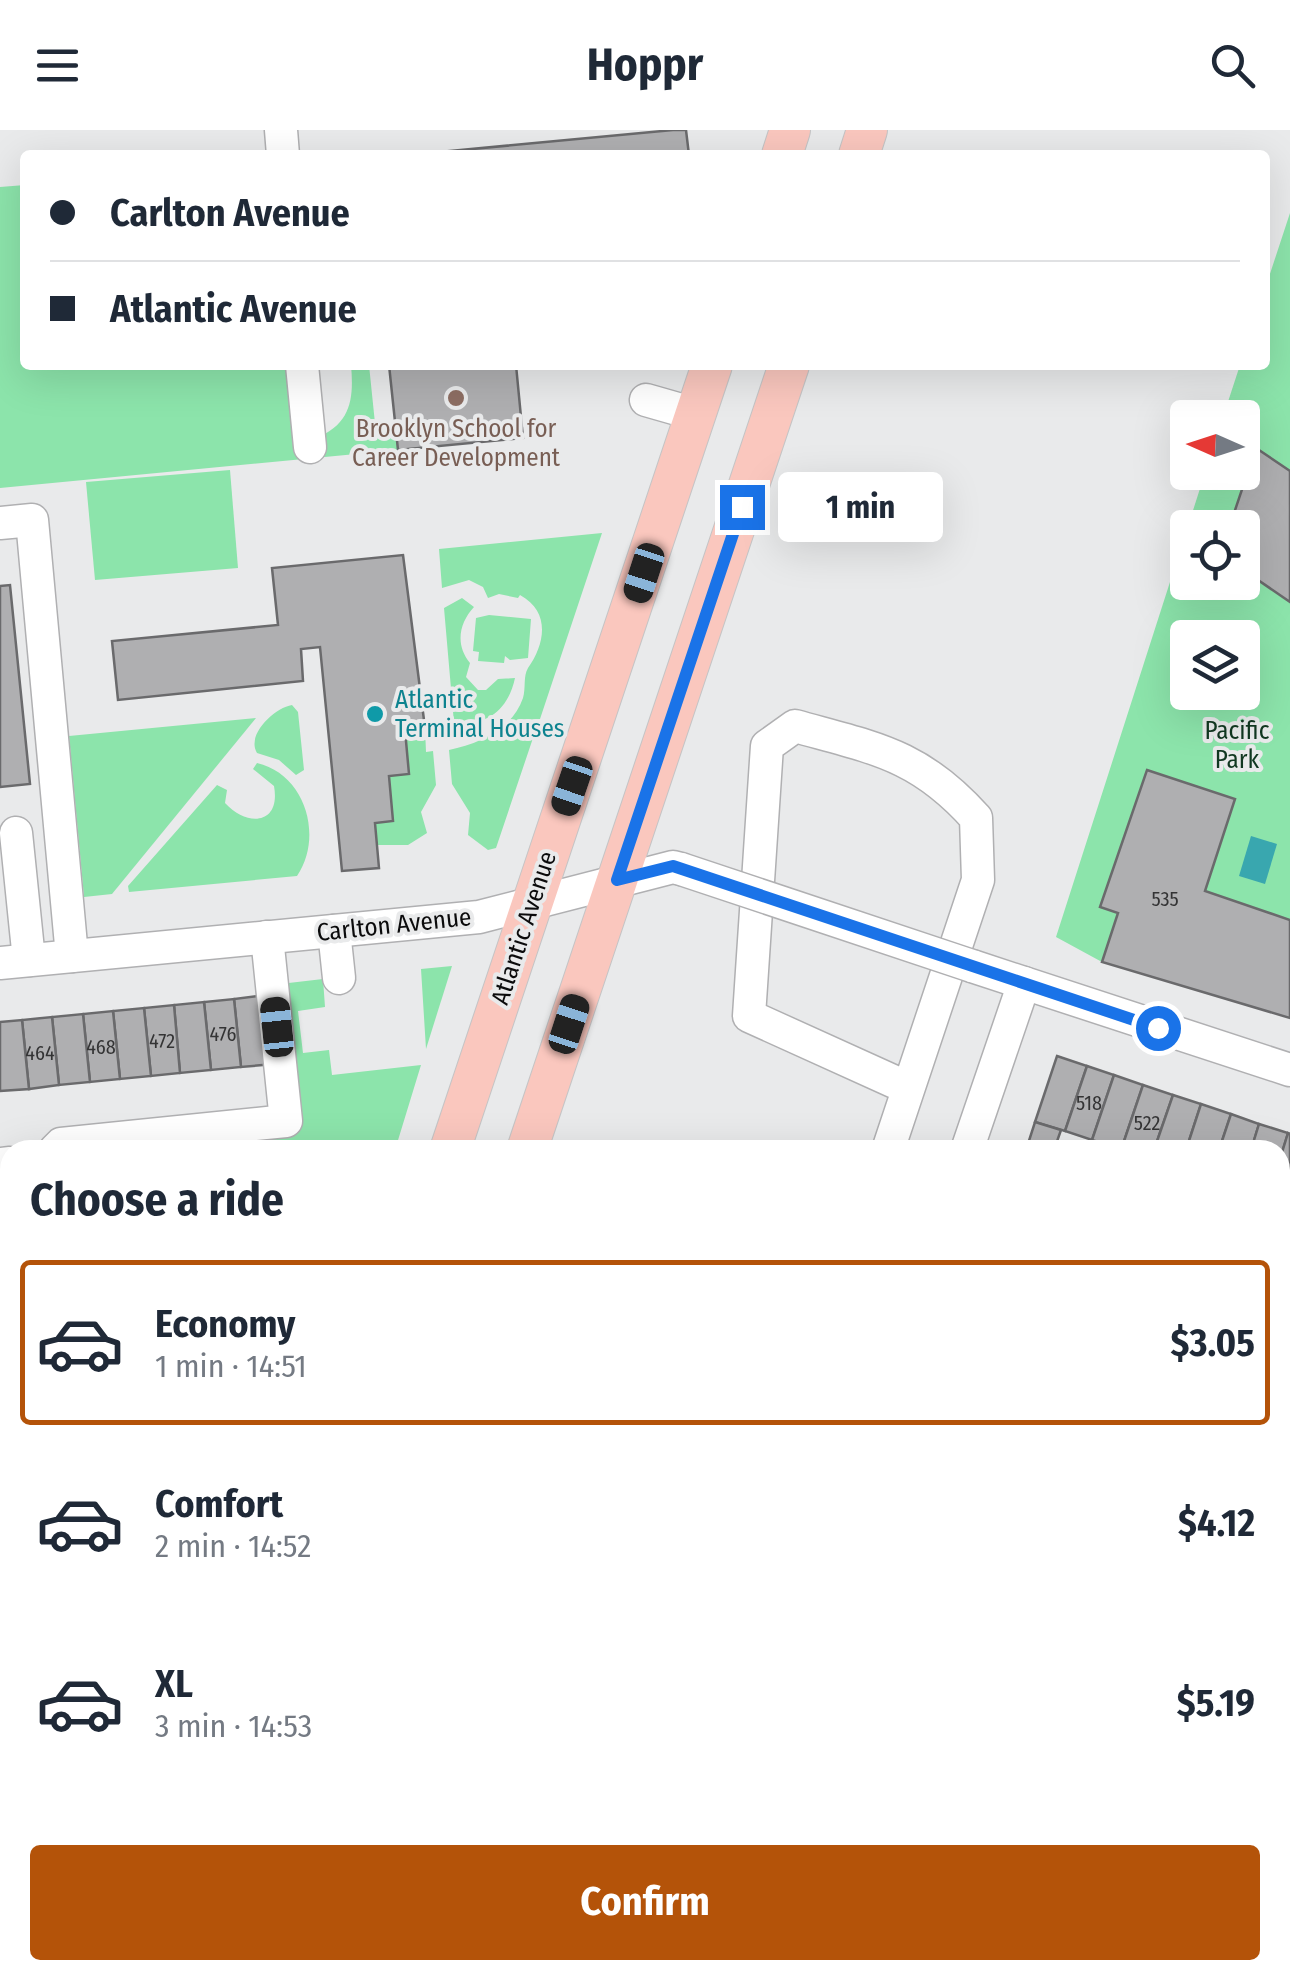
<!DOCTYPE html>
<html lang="en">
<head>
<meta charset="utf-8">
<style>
	:root { --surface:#fff; --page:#f6f6f7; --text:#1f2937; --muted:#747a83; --line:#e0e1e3; --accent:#b45309 }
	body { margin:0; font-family:"Fira Sans Condensed",sans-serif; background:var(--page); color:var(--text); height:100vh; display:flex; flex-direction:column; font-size:38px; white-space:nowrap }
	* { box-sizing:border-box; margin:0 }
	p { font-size:32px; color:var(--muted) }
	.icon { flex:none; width:55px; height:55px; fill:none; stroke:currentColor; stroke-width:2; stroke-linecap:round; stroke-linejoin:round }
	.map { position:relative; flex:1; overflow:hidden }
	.panel { position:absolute; left:0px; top:1010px; width:1290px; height:840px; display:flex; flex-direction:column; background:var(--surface); border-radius:30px 30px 0 0; box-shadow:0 10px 40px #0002 }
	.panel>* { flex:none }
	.hud { position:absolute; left:20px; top:20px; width:1250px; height:220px; border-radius:10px; box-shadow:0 10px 40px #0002; display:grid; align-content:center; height:220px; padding:0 30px; background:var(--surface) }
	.needle { width:65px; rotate:273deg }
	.fabs { position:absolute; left:1170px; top:270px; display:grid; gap:20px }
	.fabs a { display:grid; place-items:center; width:90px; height:90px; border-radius:10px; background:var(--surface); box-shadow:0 10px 40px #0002; font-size:50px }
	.end { position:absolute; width:45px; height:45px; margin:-22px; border:12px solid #1a73e8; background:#fff; box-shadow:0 0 0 5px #fff }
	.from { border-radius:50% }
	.bubble { position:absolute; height:70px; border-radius:10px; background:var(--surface); box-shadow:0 10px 40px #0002; font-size:32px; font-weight:700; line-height:70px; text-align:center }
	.car { position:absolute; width:30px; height:60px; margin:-30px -15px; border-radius:12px; box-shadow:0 0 8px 2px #0007; background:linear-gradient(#222 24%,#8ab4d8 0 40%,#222 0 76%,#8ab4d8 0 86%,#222 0) }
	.hud b { display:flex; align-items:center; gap:35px; height:95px; font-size:38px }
	.hud b+b { border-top:2px solid var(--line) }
	.hud i { width:25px; height:25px; background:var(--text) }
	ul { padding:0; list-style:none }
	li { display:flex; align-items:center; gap:30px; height:165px; margin:0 20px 15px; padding:0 10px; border:5px solid transparent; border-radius:10px }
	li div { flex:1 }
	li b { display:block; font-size:38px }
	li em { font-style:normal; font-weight:700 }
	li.selected { border-color:var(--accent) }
	li>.icon { width:90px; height:90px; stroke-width:1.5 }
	h2 { padding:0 30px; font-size:45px; line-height:120px }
	.action { display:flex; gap:20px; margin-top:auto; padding:20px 30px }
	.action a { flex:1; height:115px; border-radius:10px; background:var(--accent); color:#fff; font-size:40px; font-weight:700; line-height:115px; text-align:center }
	header { display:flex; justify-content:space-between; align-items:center; height:130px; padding:0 30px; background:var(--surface); font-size:45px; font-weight:700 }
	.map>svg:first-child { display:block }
</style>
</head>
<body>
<header><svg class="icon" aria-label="menu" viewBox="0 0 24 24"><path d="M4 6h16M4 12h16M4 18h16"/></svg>Hoppr<svg class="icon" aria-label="search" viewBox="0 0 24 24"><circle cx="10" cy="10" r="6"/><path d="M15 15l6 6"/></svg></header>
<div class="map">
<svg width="1290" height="1850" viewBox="0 0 1290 1850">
	<rect width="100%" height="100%" fill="#e9eaeb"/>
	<g fill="#8ce4ab" fill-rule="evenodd">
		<path d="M25 55V235H309L316 308C351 294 354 269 351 235H369L376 303 395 302 398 320 0 358V57Z"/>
		<path d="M1290 83V341L1229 397 1188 398V452H1242L1243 439 1290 472V790L1205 761 1235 669 1147 641 1100 776 1118 783 1102 832 1056 807 1205 343 1242 342V288L1223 287 1240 235H1265V159ZM1188 508H1242V562H1188Z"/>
		<polygon points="230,340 238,438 95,450 86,352"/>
		<path d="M602 403 540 589 517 590V608H533L496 718 488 720 468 705 470 683 452 654 449 620C478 614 512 600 523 568 526 558 523 546 528 538 545 514 551 482 520 465L518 468 499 464 488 468 483 457 469 450 442 458 439 419Z"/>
		<path d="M462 468 474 477C459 493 455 515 470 533L466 547 478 560H486L498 549 515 548C508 580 488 596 454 593L444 478Z"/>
		<polygon points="489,485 531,489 528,528 510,530 505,526 504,533 478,531 479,522 473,521 476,488"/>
		<path d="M292 575 298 582 304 640 296 645 279 630 257 623C246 605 274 578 292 575Z"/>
		<polygon points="256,588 112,764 84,767 69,606"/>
		<polygon points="425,598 426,622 433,621 436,655 421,682 427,703 408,715 377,715 375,693 393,691 389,646 409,644 405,600"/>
		<path d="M257 633C305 644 324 706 297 746L129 762 128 756 217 655 227 660 225 673C247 697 281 695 274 656L253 639Z"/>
		<polygon points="452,836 426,919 421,839"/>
		<polygon points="323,849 325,877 298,881 303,923 329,920 332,945 421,935 395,1020 138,1020 296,1005 280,854"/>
		<polygon points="10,1448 10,1611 0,1611 0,1449"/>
		<polygon points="1280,1671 1290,1674 1290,1850 1216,1850 1219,1840 1280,1840"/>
	</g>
	<polygon fill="#39a7af" points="1251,706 1277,714 1265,754 1239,746"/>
	<g fill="#afafb1" stroke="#6a6a6c" stroke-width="2.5">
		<polygon points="686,0 689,25 408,25 673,0"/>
		<polygon points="389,235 516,235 523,308 398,320"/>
		<polygon points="1256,318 1290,341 1290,472 1242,439 1242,398 1229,398"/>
		<polygon points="403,425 425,598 405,600 409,644 389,646 393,691 375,693 379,738 342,741 320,517 301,519 303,551 118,570 112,511 278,495 272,438"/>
		<polygon points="10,455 30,654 0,657 0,456"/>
		<polygon points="1147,640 1235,669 1205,761 1290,790 1290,888 1102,832 1118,783 1100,777"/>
		<polygon points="267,865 274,934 241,937 234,869"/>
		<polygon points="234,869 241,937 211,940 204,872"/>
		<polygon points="204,872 211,940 180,943 174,875"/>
		<polygon points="174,875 180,943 151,946 144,878"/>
		<polygon points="144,878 151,946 120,949 113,881"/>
		<polygon points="113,881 120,949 90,952 83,884"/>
		<polygon points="83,884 90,952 59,955 52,887"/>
		<polygon points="52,887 59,955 29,959 22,890"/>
		<polygon points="22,890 29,959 0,961 0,892"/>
		<polygon points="1057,926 1087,936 1065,1001 1035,992"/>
		<polygon points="1087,936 1114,945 1092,1010 1065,1001"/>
		<polygon points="1114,945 1143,955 1121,1020 1092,1010"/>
		<polygon points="1143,955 1173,965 1154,1020 1121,1020"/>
		<polygon points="1173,965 1201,974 1186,1020 1154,1020"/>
		<polygon points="1201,974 1231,984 1219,1020 1186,1020"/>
		<polygon points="1231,984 1259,994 1251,1020 1219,1020"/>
		<polygon points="1035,992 1061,1000 1054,1020 1026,1020"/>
		<polygon points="1259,994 1288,1003 1280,1029 1280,1020 1251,1020"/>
		<polygon points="1288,1003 1290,1004 1290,1076 1280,1073 1280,1029"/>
		<polygon points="10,1105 10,1174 0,1175 0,1106"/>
		<polygon points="9,1312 10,1382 0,1383 0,1313"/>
		<polygon points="10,1720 10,1789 0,1790 0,1721"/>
		<polygon points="10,1823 10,1840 120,1840 117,1850 2,1850"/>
		<polygon points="763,1840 866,1840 862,1850 760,1850"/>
		<polygon points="997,1840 1099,1840 1096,1850 1026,1850"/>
	</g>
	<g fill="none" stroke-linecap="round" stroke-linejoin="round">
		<defs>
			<g id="minor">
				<polyline points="281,0 283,25"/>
				<polyline points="302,235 310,317"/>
				<polyline points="646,270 695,284"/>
				<polyline points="0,393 32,390 72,826"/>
				<polyline points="16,703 29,830"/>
				<polyline points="334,801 339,848"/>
				<polyline points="0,833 479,787 673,737 681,739"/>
				<polyline points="972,836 1290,940"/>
				<polyline points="55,1020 61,1014 286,991 267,807"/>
				<path d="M888 1020 978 750 976 688C919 624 874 618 795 596L767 616 749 886 908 958"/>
				<polyline points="967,1020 1024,853"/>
				<polyline points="0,1034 10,1033"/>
				<polyline points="0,1216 10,1215"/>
				<polyline points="0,1273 10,1272"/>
				<polyline points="0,1437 10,1436"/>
				<polyline points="1280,1489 1290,1459"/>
				<polyline points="0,1660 10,1659"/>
				<polyline points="512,1850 519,1840"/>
				<polyline points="687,1850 691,1840"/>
				<polyline points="1161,1850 1164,1840"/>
			</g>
			<g id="major">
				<polyline points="782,25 790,0"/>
				<polyline points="859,25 867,0"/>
				<polyline points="450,1020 712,235"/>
				<polyline points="527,1020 789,235"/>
				<polyline points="176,1850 180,1840"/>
				<polyline points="253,1850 257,1840"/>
			</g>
		</defs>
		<use href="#minor" stroke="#b0b0b2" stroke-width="35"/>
		<use href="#major" stroke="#c4c4c5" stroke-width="42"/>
		<use href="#minor" stroke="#fff" stroke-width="32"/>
		<use href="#major" stroke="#fac7be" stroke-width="40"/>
		<defs>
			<polyline id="minor-bridge" points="681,739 972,836"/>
		</defs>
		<use href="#minor-bridge" stroke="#b0b0b2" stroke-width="35" stroke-linecap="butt"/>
		<use href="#minor-bridge" stroke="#fff" stroke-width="32"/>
	</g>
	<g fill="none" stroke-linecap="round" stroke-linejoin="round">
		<polyline stroke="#1a73e8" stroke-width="12" points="742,377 617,750 673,736 1158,898"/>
	</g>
	<circle fill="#8d6e63" stroke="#e9eaeb" stroke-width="4" cx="456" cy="268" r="10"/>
	<circle fill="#0f9aa8" stroke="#e9eaeb" stroke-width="4" cx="375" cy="584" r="10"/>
	<g text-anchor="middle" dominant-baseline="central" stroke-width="8" stroke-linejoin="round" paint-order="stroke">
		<g font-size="20" fill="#343435">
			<text x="1165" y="769">535</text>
			<text x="223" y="904">476</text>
			<text x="162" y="911">472</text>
			<text x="101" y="917">468</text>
			<text x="40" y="923">464</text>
			<text x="1089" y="973">518</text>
			<text x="1147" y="993">522</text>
		</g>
		<g font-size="25" fill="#785e54" stroke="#e9eaeb">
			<text x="456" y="299">Brooklyn School for<tspan x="456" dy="29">Career Development</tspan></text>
		</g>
		<g font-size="25" fill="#0d838f" stroke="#e9eaeb" text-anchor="start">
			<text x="395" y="570">Atlantic<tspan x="395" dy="29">Terminal Houses</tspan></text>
		</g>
		<g font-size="25" fill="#113821" stroke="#e9eaeb">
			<text x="1237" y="601">Pacific<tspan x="1237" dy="29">Park</tspan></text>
		</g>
		<g font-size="25" fill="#0b0b0c" stroke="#e9eaeb">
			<text transform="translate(394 795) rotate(-6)">Carlton Avenue</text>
			<text transform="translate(524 798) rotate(-72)">Atlantic Avenue</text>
		</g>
	</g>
</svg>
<div class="fabs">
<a><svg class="needle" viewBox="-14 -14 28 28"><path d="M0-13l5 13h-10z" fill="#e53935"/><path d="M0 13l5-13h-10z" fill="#747a83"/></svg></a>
<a><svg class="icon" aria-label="locate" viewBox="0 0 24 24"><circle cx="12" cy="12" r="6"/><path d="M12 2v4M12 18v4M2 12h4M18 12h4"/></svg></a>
<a><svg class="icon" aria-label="layers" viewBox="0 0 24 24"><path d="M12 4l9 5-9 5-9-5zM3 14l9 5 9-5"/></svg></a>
</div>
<i class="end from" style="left:1158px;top:898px"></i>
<i class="end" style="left:742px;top:377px"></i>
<div class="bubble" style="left:778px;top:342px;width:165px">1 min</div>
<i class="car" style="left:644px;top:443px;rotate:198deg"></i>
<i class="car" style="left:572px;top:656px;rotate:199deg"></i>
<i class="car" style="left:569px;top:894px;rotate:18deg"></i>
<i class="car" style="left:277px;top:897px;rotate:354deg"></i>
<div class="hud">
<b><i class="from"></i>Carlton Avenue</b>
<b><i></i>Atlantic Avenue</b>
</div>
<section class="panel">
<h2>Choose a ride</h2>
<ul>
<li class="selected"><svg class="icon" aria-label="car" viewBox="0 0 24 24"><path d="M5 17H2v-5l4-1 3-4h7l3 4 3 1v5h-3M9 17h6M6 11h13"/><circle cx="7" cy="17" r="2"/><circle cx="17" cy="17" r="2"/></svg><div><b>Economy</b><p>1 min · 14:51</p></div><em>$3.05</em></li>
<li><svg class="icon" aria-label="car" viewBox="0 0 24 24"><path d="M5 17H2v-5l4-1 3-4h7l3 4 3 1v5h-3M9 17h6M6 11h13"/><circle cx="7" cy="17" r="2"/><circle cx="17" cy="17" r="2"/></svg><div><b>Comfort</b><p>2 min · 14:52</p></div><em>$4.12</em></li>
<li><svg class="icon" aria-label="car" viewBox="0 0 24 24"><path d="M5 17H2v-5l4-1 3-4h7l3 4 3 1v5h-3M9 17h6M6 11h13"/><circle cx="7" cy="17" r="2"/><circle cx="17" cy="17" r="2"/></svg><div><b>XL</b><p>3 min · 14:53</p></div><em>$5.19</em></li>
</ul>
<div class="action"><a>Confirm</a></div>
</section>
</div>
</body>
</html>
